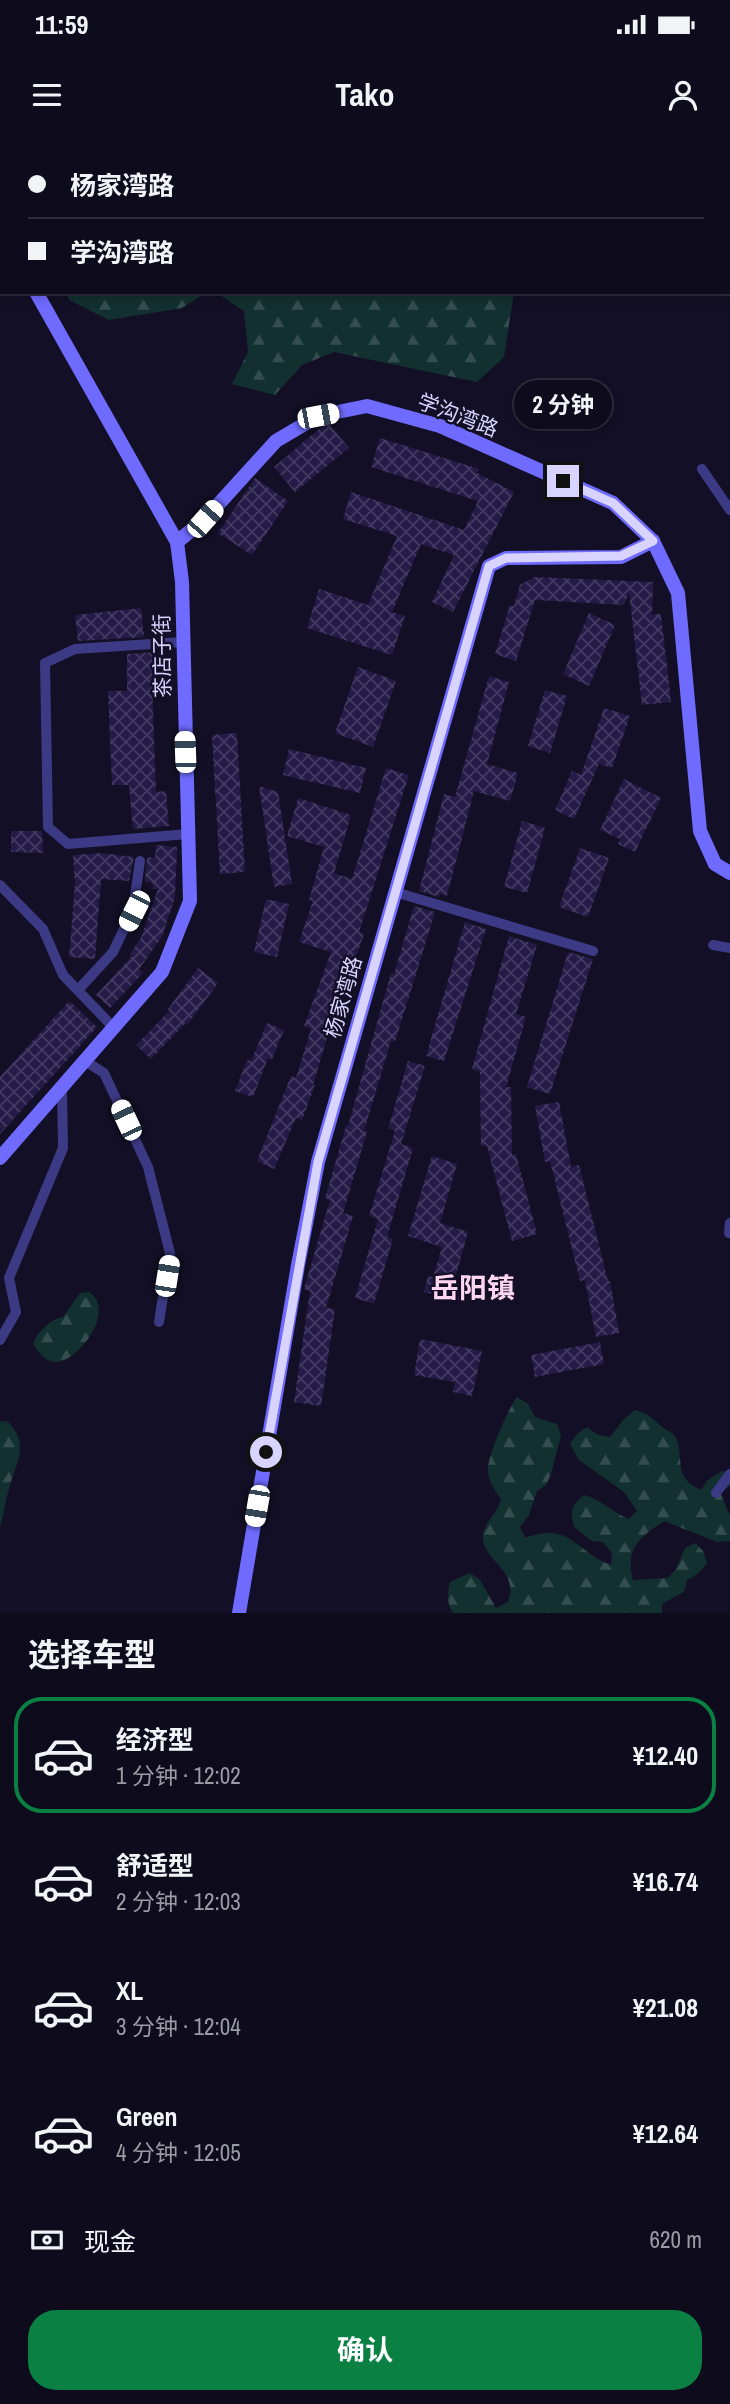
<!DOCTYPE html>
<html lang="zh">
<head>
<meta charset="utf-8">
<style>
	:root { --surface:#0e0b1c; --page:#171425; --text:#f1f3f6; --muted:#9b9ba3; --line:#2e2b3b; --accent:#0b8043 }
	body { margin:0; font-family:"Archivo Narrow","Noto Sans SC",sans-serif; background:var(--page); color:var(--text); height:100vh; display:flex; flex-direction:column; font-size:26px; white-space:nowrap }
	* { box-sizing:border-box; margin:0 }
	p { font-size:23px; color:var(--muted) }
	.icon { flex:none; width:38px; height:38px; fill:none; stroke:currentColor; stroke-width:2; stroke-linecap:round; stroke-linejoin:round }
	.map { position:relative; height:1473px; overflow:hidden }
	.side { display:flex; flex-direction:column; background:var(--surface); flex:1 }
	.side>* { flex:none }
	.guide { position:absolute; left:0px; top:0px; width:732px; height:154px; box-shadow:0 4px 10px #0003,0 0 0 2px var(--line); display:grid; align-content:center; height:154px; padding:0 28px; background:var(--surface) }
	.end { position:absolute; width:32px; height:32px; margin:-16px; border:9px solid #d9d4ff; background:#111; box-shadow:0 0 0 4px #111 }
	.from { border-radius:50% }
	.bubble { position:absolute; height:49px; border-radius:24px; background:var(--surface); box-shadow:0 4px 10px #0003,0 0 0 2px var(--line); font-size:23px; font-weight:700; line-height:49px; text-align:center }
	.car { position:absolute; width:21px; height:42px; margin:-21px -10px; border-radius:9px; box-shadow:0 0 5px 2px #0007; background:linear-gradient(#fff 24%,#345 0 40%,#fff 0 76%,#345 0 86%,#fff 0) }
	.guide b { display:flex; align-items:center; gap:24px; height:66px; font-size:26px }
	.guide b+b { border-top:2px solid var(--line) }
	.guide i { width:18px; height:18px; background:var(--text) }
	ul { padding:0; list-style:none }
	li { display:flex; align-items:center; gap:21px; height:116px; margin:0 14px 10px; padding:0 14px; border:4px solid transparent; border-radius:28px }
	li div { flex:1 }
	li b { display:block; font-size:26px }
	li em { font-style:normal; font-weight:700 }
	li.on { border-color:var(--accent) }
	li>.icon { width:63px; height:63px; stroke-width:1.5 }
	h2 { padding:0 28px; font-size:32px; line-height:84px }
	.pay { display:flex; align-items:center; gap:18px; height:77px; padding:0 28px; font-size:26px }
	.pay p { margin-inline-start:auto }
	.primary-button { display:flex; gap:14px; margin-top:auto; padding:14px 28px }
	.primary-button a { flex:1; height:80px; border-radius:28px; background:var(--accent); color:#fff; font-size:28px; font-weight:700; line-height:80px; text-align:center }
	.status { display:flex; justify-content:space-between; align-items:center; height:49px; padding:0 35px; background:var(--surface); direction:ltr }
	.status svg { height:19px; fill:currentColor }
	header { display:flex; justify-content:space-between; align-items:center; height:91px; padding:0 28px; background:var(--surface); font-size:32px; font-weight:700 }
	.map>svg:first-child { display:block }
</style>
</head>
<body>
<div class="status"><b>11:59</b><svg viewBox="0 0 49 12"><path d="M0 12V9h3v3zM5 12V6h3v6zM10 12V3h3v9zM15 12V0h3v12zM26 1h20v11H26zM47 4h2v5h-2z"/></svg></div>
<header><svg class="icon" aria-label="menu" viewBox="0 0 24 24"><path d="M4 6h16M4 12h16M4 18h16"/></svg>Tako<svg class="icon" aria-label="person" viewBox="0 0 24 24"><circle cx="12" cy="8" r="4"/><path d="M4 21q1-7 8-7t8 7"/></svg></header>
<div class="map">
<svg width="730" height="1473" viewBox="0 0 730 1473">
	<defs>
		<pattern id="forest-firs" width="22" height="20" patternUnits="userSpaceOnUse" patternTransform="scale(1.75)"><rect width="22" height="20" fill="#12302f"/><path d="M5 1l3.5 6h-7zM16 11l3.5 6h-7z" fill="#344d4e"/></pattern>
		<pattern id="building-cross-hatch" width="8" height="8" patternUnits="userSpaceOnUse" patternTransform="scale(1.75)"><rect width="8" height="8" fill="#241b47"/><path d="M0 0l8 8M0 8l8-8" fill="none" stroke="#433b63"/></pattern>
	</defs>
	<rect width="100%" height="100%" fill="#130f26"/>
	<g fill="url(#forest-firs)">
		<polygon points="147,0 730,0 730,153 730,2 144,2"/>
		<polygon points="66,152 207,152 182,168 109,180 69,160"/>
		<polygon points="215,152 514,152 504,217 477,242 334,212 302,225 275,255 232,244 248,212 244,171"/>
		<path d="M89 1152C118 1171 76 1225 54 1222 44 1220 38 1212 33 1204 36 1193 52 1178 63 1177L80 1153Z"/>
		<path d="M517 1257 528 1264 535 1277 557 1284 561 1295 551 1334 546 1345 537 1351 529 1375 520 1387 525 1398C571 1381 575 1412 611 1425L612 1413 603 1402 592 1401 574 1387C570 1372 571 1365 584 1355 601 1359 613 1373 629 1379L637 1371 624 1352 579 1320 570 1304 577 1294 587 1287 598 1295 610 1297 624 1279 635 1270C654 1274 657 1287 674 1294 687 1318 670 1336 701 1350L708 1340 722 1331 730 1333V1346L720 1352 730 1376V1401L717 1402 664 1381C639 1398 625 1408 633 1440L668 1438 676 1429 685 1408 695 1403 703 1411 707 1423 699 1433 687 1440 684 1452 662 1464V1473H453C446 1464 448 1452 450 1442L470 1433 480 1440 496 1468 508 1462C520 1428 480 1421 483 1394 485 1383 497 1373 501 1360 496 1351 487 1340 488 1329 488 1315 508 1269 517 1257Z"/>
		<path d="M7 1281C31 1304 16 1322 9 1349 5 1361 4 1375 0 1387V1282Z"/>
	</g>
	<g fill="url(#building-cross-hatch)">
		<polygon points="325,284 329,284 349,308 295,352 274,327"/>
		<polygon points="380,298 479,329 477,333 514,352 453,472 432,462 454,415 421,404 392,472 405,476 392,515 307,488 319,449 368,465 397,396 343,379 351,352 464,390 478,361 371,327"/>
		<polygon points="255,338 288,361 252,415 218,393"/>
		<polygon points="534,437 653,442 652,475 661,474 671,562 642,565 629,453 624,465 535,460 516,521 495,514 510,465 514,466 520,445"/>
		<polygon points="141,468 144,497 78,501 75,475"/>
		<polygon points="589,473 615,485 589,546 563,534"/>
		<polygon points="156,512 157,541 152,541 156,652 166,651 169,686 133,689 129,645 112,645 108,551 127,551 127,514"/>
		<polygon points="358,527 396,541 373,607 335,593"/>
		<polygon points="489,536 509,542 487,624 518,633 510,661 474,651 447,756 440,754 439,757 419,751 444,654 455,657"/>
		<polygon points="545,550 567,556 550,613 528,606"/>
		<polygon points="604,568 630,576 612,628 599,624 574,679 555,670 572,631 581,635"/>
		<polygon points="237,593 245,732 220,734 212,595"/>
		<polygon points="289,609 366,628 360,653 283,635"/>
		<polygon points="386,628 409,635 359,792 364,794 326,901 313,945 315,945 302,980 296,978 274,1029 257,1021 291,936 296,938 311,889 304,886 331,812 299,802 313,761 309,760 324,707 287,696 298,658 351,675 334,733 352,739"/>
		<polygon points="624,639 661,658 635,712 618,704 620,699 600,690"/>
		<polygon points="259,646 278,652 292,744 274,747"/>
		<polygon points="522,681 545,688 527,753 504,747"/>
		<polygon points="11,691 42,691 43,713 11,712"/>
		<polygon points="156,705 177,707 175,757 162,797 139,829 143,833 110,868 96,855 132,816 130,814 141,798 158,749 153,749 153,743 145,742 147,717 155,718"/>
		<polygon points="580,708 609,718 588,777 559,767"/>
		<polygon points="102,713 134,717 129,741 101,739 95,819 69,817 75,744 73,715"/>
		<polygon points="266,759 289,764 277,817 254,812"/>
		<polygon points="414,766 435,772 395,902 391,901 364,991 367,992 343,1073 353,1076 326,1168 335,1169 321,1266 294,1262 310,1151 304,1149 330,1060 325,1058 346,986 348,986 391,833 394,834"/>
		<polygon points="465,782 486,789 444,921 426,916"/>
		<polygon points="509,796 537,805 516,874 526,877 506,947 511,947 512,1015 516,1014 537,1094 512,1101 487,1006 481,1006 480,932 472,929"/>
		<polygon points="568,812 593,819 550,954 527,947"/>
		<polygon points="198,828 218,843 188,884 186,883 151,919 136,905 169,871 168,869"/>
		<polygon points="69,861 97,887 0,994 0,937"/>
		<polygon points="267,883 284,890 272,919 268,918 253,957 235,951 247,920 251,921"/>
		<polygon points="408,921 425,926 401,1004 413,1008 387,1097 393,1099 374,1164 355,1158 378,1079 369,1076 395,991 388,989"/>
		<polygon points="559,962 571,1027 579,1025 608,1141 610,1141 619,1193 596,1197 585,1140 580,1141 550,1021 545,1022 535,966"/>
		<polygon points="432,1016 457,1024 440,1083 468,1092 454,1142 465,1145 461,1161 424,1152 428,1136 433,1137 442,1107 408,1096"/>
		<polygon points="420,1199 482,1211 472,1256 453,1252 455,1242 414,1235"/>
		<polygon points="600,1202 604,1224 535,1237 531,1215"/>
	</g>
	<g fill="none" stroke-linecap="round" stroke-linejoin="round">
		<g stroke="#3d3a85" stroke-width="10">
			<polyline points="702,329 730,370"/>
			<polyline points="182,502 75,509 45,523 48,687 68,704 188,694"/>
			<polyline points="0,745 43,789 63,835 114,888"/>
			<polyline points="395,752 593,811"/>
			<polyline points="713,805 730,808"/>
			<polyline points="78,850 113,812 133,770 140,721"/>
			<polyline points="85,921 104,933 148,1027 170,1113 159,1182"/>
			<polyline points="729,1093 730,1083"/>
			<polyline points="0,1200 16,1172 9,1138 63,1008 62,947"/>
			<polyline points="716,1353 730,1334"/>
		</g>
		<g stroke="#6f6bff" stroke-width="14">
			<polyline points="0,84 2,88"/>
			<polyline points="177,402 205,379 276,301 318,276 367,266 440,286 613,363 653,401 678,453 700,691 715,724 730,733"/>
			<polyline points="0,1018 162,832 190,761 182,442 177,402 36,152"/>
			<polyline points="239,1473 298,1125 318,1022 489,426 506,418 621,417 653,401"/>
		</g>
		<g stroke="#ff4fa3" stroke-width="19">
			<polyline points="62,2 64,0"/>
			<polyline points="0,40 2,41"/>
		</g>
	</g>
	<g fill="none" stroke-linecap="round" stroke-linejoin="round">
		<polyline stroke="#d9d4ff" stroke-width="9" points="266,1312 318,1022 489,426 506,418 621,416 653,401 613,363 563,341"/>
	</g>
	<g text-anchor="middle" dominant-baseline="central" stroke-width="5" stroke-linejoin="round" paint-order="stroke">
		<g font-size="21" fill="#d9d4ff" stroke="#130f26">
			<text transform="translate(458 275) rotate(21)">学沟湾路</text>
			<text transform="translate(162 516) rotate(-91)">茶店子街</text>
			<text transform="translate(343 857) rotate(-74)">杨家湾路</text>
		</g>
		<g font-size="28" font-weight="bold" fill="#ffd6f0" stroke="#130f26">
			<text x="473" y="1148">岳阳镇</text>
		</g>
	</g>
</svg>
<i class="end from" style="left:266px;top:1312px"></i>
<i class="end" style="left:563px;top:341px"></i>
<div class="bubble" style="left:514px;top:240px;width:98px">2 分钟</div>
<i class="car" style="left:318px;top:276px;rotate:79deg"></i>
<i class="car" style="left:205px;top:379px;rotate:42deg"></i>
<i class="car" style="left:185px;top:612px;rotate:358deg"></i>
<i class="car" style="left:134px;top:771px;rotate:207deg"></i>
<i class="car" style="left:126px;top:980px;rotate:335deg"></i>
<i class="car" style="left:167px;top:1136px;rotate:9deg"></i>
<i class="car" style="left:257px;top:1366px;rotate:190deg"></i>
<div class="guide">
<b><i class="from"></i>杨家湾路</b>
<b><i></i>学沟湾路</b>
</div>
</div>
<section class="side">
<h2>选择车型</h2>
<ul>
<li class="on"><svg class="icon" aria-label="car" viewBox="0 0 24 24"><path d="M5 17H2v-5l4-1 3-4h7l3 4 3 1v5h-3M9 17h6M6 11h13"/><circle cx="7" cy="17" r="2"/><circle cx="17" cy="17" r="2"/></svg><div><b>经济型</b><p>1 分钟 · 12:02</p></div><em>¥12.40</em></li>
<li><svg class="icon" aria-label="car" viewBox="0 0 24 24"><path d="M5 17H2v-5l4-1 3-4h7l3 4 3 1v5h-3M9 17h6M6 11h13"/><circle cx="7" cy="17" r="2"/><circle cx="17" cy="17" r="2"/></svg><div><b>舒适型</b><p>2 分钟 · 12:03</p></div><em>¥16.74</em></li>
<li><svg class="icon" aria-label="car" viewBox="0 0 24 24"><path d="M5 17H2v-5l4-1 3-4h7l3 4 3 1v5h-3M9 17h6M6 11h13"/><circle cx="7" cy="17" r="2"/><circle cx="17" cy="17" r="2"/></svg><div><b>XL</b><p>3 分钟 · 12:04</p></div><em>¥21.08</em></li>
<li><svg class="icon" aria-label="car" viewBox="0 0 24 24"><path d="M5 17H2v-5l4-1 3-4h7l3 4 3 1v5h-3M9 17h6M6 11h13"/><circle cx="7" cy="17" r="2"/><circle cx="17" cy="17" r="2"/></svg><div><b>Green</b><p>4 分钟 · 12:05</p></div><em>¥12.64</em></li>
</ul>
<div class="pay"><svg class="icon" aria-label="cash" viewBox="0 0 24 24"><path d="M3 7h18v10H3z"/><circle cx="12" cy="12" r="2"/></svg>现金<p>620 m</p></div>
<div class="primary-button"><a>确认</a></div>
</section>
</body>
</html>
